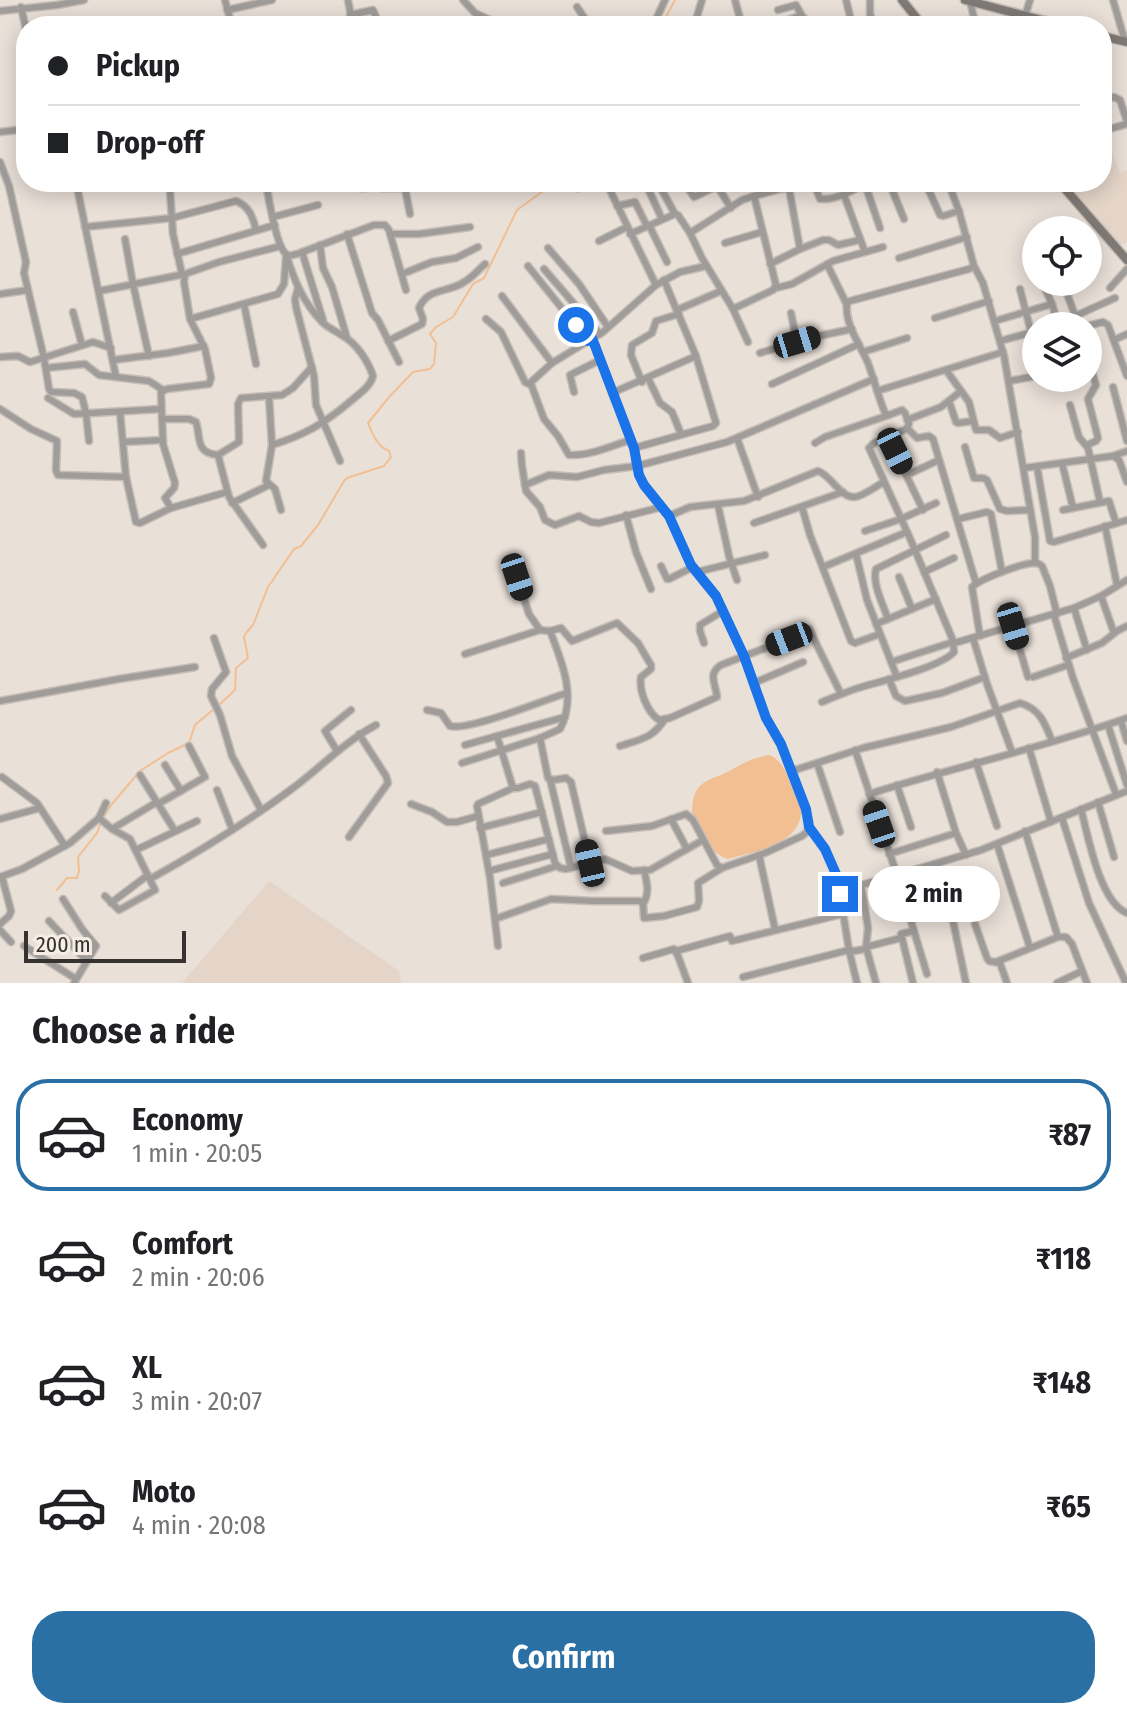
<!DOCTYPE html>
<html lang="en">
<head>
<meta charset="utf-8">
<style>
	:root { --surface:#fff; --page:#f2f2f2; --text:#202124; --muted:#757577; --line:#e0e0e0; --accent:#2a70a5 }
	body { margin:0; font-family:"Fira Sans Condensed",sans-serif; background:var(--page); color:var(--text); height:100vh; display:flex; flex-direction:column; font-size:30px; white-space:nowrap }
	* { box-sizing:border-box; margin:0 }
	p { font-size:26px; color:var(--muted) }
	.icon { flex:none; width:44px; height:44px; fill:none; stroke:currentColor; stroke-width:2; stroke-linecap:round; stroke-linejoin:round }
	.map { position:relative; height:983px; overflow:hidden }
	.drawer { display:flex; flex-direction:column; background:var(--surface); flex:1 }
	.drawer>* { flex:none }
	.hud { position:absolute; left:16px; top:16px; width:1096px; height:176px; border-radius:32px; box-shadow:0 4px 20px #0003; display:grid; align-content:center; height:176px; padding:0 32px; background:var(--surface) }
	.controls { position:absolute; left:1022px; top:216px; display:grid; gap:16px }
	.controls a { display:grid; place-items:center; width:80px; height:80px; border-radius:50%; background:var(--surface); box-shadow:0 4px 20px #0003; font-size:40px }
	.scale { position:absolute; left:24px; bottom:20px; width:162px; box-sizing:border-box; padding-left:8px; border:4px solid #36322f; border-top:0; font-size:22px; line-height:28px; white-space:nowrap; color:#36322f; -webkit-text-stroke:6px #f6ede5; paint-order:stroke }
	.end { position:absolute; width:36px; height:36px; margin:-18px; border:10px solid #1a73e8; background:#fff; box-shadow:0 0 0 4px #fff }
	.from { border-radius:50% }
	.bubble { position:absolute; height:56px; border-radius:28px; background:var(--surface); box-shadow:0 4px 20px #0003; font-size:26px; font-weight:700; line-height:56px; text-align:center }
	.car { position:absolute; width:24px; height:48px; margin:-24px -12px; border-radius:10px; box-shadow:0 0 6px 2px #0007; background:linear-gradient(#222 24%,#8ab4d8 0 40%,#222 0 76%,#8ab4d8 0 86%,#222 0) }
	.hud b { display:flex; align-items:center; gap:28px; height:76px; font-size:30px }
	.hud b+b { border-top:2px solid var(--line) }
	.hud i { width:20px; height:20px; background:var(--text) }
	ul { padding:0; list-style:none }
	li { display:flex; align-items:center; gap:24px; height:112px; margin:0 16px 12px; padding:0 16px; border:4px solid transparent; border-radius:32px }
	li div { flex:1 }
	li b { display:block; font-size:30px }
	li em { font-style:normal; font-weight:700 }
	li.on { border-color:var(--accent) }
	li>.icon { width:72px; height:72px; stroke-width:1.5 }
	h2 { padding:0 32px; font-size:36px; line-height:96px }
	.primary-button { display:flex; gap:16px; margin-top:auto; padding:16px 32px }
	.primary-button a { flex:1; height:92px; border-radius:32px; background:var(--accent); color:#fff; font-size:32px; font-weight:700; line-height:92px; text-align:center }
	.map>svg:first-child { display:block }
</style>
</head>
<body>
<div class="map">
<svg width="1127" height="983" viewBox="0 0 1127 983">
	<rect width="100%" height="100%" fill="#e9e0d8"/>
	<g fill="#e4d5c8">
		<polygon points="1111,150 1120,172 1127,170 1127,242 1120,245 1066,182 1102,182 1102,152"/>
		<polygon points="269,881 399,971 401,983 182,983"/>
	</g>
	<path fill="#f1bf92" d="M770 755C783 762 786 772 791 785 794 792 800 802 801 809 803 844 753 852 728 859 709 854 701 829 692 813 692 805 693 795 698 788 704 781 713 778 721 775 738 767 751 757 770 755Z"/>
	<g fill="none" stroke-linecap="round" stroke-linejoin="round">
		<g stroke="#f1bf92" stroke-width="2">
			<polyline points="661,26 675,0"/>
			<path d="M219 705 235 690 236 668 248 658 244 637 246 633 253 625 268 587 294 549 301 546 318 525 344 481 347 478 384 466 391 457 389 451C377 446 373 435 368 423L390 396 413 372 430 369 434 364 436 343 430 334 436 327 453 317 473 284 484 278 517 210 543 191 546 182"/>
			<polyline points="57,890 67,878 77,878 79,871 78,857 97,833 102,819 112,804 140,771 168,753 189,743 195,725 214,709"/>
		</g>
		<defs>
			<g id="street">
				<polyline points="225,0 232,26"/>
				<polyline points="348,0 353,26"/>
				<polyline points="463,0 475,13 503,26"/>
				<polyline points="735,0 742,26"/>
				<polyline points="846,0 852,24"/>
				<polyline points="870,0 870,14 874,26"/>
				<polyline points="1113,0 1125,41"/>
				<polyline points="970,1 976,26"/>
				<polyline points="21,7 26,29"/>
				<polyline points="577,7 590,26"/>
				<polyline points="227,10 272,0"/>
				<polyline points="778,10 796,5 802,16"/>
				<polyline points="0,11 57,5 84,0"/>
				<polyline points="350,15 373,10 380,26"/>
				<polyline points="1025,16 1030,0"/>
				<polyline points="437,26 442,24"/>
				<polyline points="653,26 665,0"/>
				<polyline points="694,26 702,0"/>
				<polyline points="773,26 799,16 804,18 810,26"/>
				<polyline points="1109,98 1114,97 1120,100 1127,121"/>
				<polyline points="1102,131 1127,124"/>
				<polyline points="0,132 26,129"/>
				<polyline points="0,162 9,186 26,262 24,273 44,358 49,389 51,392 74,393 82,397 86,413 89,441"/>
				<polyline points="76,182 116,377"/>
				<polyline points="166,182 170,191 173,234 182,274"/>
				<path d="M266 182C268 196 276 244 285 253 290 257 291 255 297 254L374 225H385L389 230 406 290"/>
				<polyline points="356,182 357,185 361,188 379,187"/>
				<polyline points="377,182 381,188 405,188 410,214"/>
				<polyline points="573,182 578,188 589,182"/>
				<polyline points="606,182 656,285"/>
				<polyline points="645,182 662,219"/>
				<polyline points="684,182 694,197 717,186"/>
				<polyline points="889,182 904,219"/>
				<polyline points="925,182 940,215 943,216 959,211"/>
				<path d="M948 182 959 211 974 266 969 269 850 301 847 302C844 324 860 344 868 363 874 379 878 396 885 413L889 415 902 410 905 413 909 424 906 429 874 443 869 448 909 536 952 638 953 642H958L1074 608 1101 596 1127 580"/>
				<polyline points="658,183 675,214"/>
				<polyline points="716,184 731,208"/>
				<polyline points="865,184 880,228"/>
				<polyline points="77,187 129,182"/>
				<polyline points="789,188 800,249"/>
				<polyline points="719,189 736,182"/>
				<polyline points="951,190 967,182"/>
				<polyline points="844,195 865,252"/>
				<polyline points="617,206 635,202 647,226"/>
				<polyline points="273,217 318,205"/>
				<polyline points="649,225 667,262"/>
				<path d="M85 227 172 218 236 201C249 206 253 217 256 230"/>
				<polyline points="690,233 702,258 733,309 773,290 776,285 754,196"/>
				<polyline points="347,234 372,313 378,320 399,362"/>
				<polyline points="390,234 419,234 470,227"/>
				<path d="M630 234 675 214 678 215 690 233 742 200 754 196 780 189 812 185 815 186 820 199C838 200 853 190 868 182"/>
				<polyline points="125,239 133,284 149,356"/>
				<polyline points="599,241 627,227"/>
				<polyline points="725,243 762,232"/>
				<polyline points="320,245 323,268 332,287 347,338"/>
				<polyline points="548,248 579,284 608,327"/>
				<polyline points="302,252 323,320"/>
				<polyline points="177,254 275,225"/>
				<polyline points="899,258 967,237"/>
				<polyline points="770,264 800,249 823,240 829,240 838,245 860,240"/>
				<polyline points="827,264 847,305"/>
				<polyline points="528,266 588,341"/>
				<polyline points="974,266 983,283 1004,356 1035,537 1035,563"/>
				<polyline points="544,269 600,334"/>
				<polyline points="402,274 432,262 456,258 478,247"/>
				<polyline points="1043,284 1052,304 1058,324"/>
				<polyline points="298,288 295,299 296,307 314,376 316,405 340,461"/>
				<polyline points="776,288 792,284 833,261 883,247"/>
				<polyline points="1110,288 1127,269"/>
				<polyline points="1020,289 1031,332"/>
				<polyline points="99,291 185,274"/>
				<polyline points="1066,291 1079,326"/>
				<polyline points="0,294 28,290"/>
				<polyline points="502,296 552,363"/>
				<polyline points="244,304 256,364"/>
				<polyline points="733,309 748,342"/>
				<polyline points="677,310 721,291"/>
				<polyline points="73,312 82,345"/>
				<polyline points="791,313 797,342"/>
				<polyline points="935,318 989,301"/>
				<polyline points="190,319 278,294 284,284 286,258"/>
				<polyline points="486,319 501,332 525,382 529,384 552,363 603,332 656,285 680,272 706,266"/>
				<polyline points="995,321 1052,304"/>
				<polyline points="1053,326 1115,298"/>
				<polyline points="1087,326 1103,322 1108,325 1127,376"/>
				<polyline points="592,338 634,448 639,475 644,485 669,516 691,565 716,596 744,656 766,718 781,744 809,821 809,827 807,832 802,836 765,853 722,868 717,865 693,820 686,814 652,826 606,831"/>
				<polyline points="1114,340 1127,334"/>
				<path d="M388 341 422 324 423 319 419 308C428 287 449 293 464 282 472 278 478 270 485 264"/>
				<polyline points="1000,341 1036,331"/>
				<polyline points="863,352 907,338"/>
				<polyline points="760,353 814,337 852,329"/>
				<polyline points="0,357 18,356 30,362 93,342 111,348"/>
				<polyline points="113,360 168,353 204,346"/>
				<polyline points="46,368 85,364 99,375 149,381 163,390"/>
				<polyline points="946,370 969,402 976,430 989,430 1000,438 1018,432"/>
				<polyline points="648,378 660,403 672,412 681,434"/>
				<polyline points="1009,381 1036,376"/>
				<polyline points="642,382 631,355 632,345 652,333 656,321 679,314"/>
				<path d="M531 384 544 419 558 436 569 455C589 456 612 446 630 440"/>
				<polyline points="772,384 859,344"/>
				<polyline points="1113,387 1127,441"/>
				<polyline points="877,391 1003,352"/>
				<polyline points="574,392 570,375 600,360"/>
				<polyline points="612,393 696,356"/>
				<polyline points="269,397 272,445 266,481 275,489 281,510"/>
				<polyline points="48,398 74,414 161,409"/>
				<polyline points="949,401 956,422 958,423 973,421"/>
				<polyline points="1070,405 1079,437 1088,448 1100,502"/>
				<polyline points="0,409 31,429 57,441 56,470 58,475 126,477"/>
				<polyline points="120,412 126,477 136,522 140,523 171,508 227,492"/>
				<path d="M162 419H189L196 422C201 438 195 453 218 455"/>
				<polyline points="907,420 941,407 961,391"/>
				<polyline points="907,428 917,438 929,436 933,439 976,583"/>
				<polyline points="888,437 923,510"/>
				<polyline points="737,438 758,497"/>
				<polyline points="123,442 163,440"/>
				<polyline points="815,443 825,437 889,415"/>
				<path d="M272 445C305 435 325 423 352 400 360 393 370 387 373 376 368 361 357 344 343 336 336 331 328 328 322 322 303 302 294 280 286 254"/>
				<polyline points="1087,445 1096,441 1098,438 1088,399 1096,385 1088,358"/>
				<polyline points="965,447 974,478 983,478 987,480 1000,509 1007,511 1030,510"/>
				<polyline points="634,448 713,426 716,423 696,356 664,280"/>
				<polyline points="521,453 522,466 526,491 540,507 545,520 555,525 579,516 591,522 599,523 662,507"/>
				<polyline points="1113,456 1127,451"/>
				<polyline points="1062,463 1073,508"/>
				<polyline points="1037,467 1050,541 1054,542 1127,520"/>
				<polyline points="1024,468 1113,456 1119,460 1127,482"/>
				<polyline points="907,475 939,460"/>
				<polyline points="525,485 549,475 577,477 604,470 637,466 727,442 874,379"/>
				<polyline points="232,503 269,485"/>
				<polyline points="718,505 729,556 737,580"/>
				<polyline points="802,507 810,535 851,641 855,643 880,634"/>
				<polyline points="171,508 165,498 174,488 175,483 163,444 161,392 167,389 209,384 211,378 205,349 190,319 184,282 185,274 219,262 281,246"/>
				<polyline points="1063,510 1109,501 1116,523"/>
				<polyline points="626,515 636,552 651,589"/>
				<path d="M669 516 690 507 744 501 818 471C831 475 840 498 855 497 864 496 876 486 884 482"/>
				<polyline points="958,519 987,512 991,514 1002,572"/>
				<polyline points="754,523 843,492"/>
				<polyline points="1105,526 1117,585"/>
				<polyline points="865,531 901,519 936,503"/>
				<polyline points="263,545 229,497 218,455 239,442 238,404 241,398 282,395 293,388 312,367"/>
				<polyline points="856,554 867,600 897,677"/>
				<polyline points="661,566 667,579 669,579 693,567"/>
				<polyline points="823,567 907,532"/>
				<polyline points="697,572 765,555"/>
				<polyline points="924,572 954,558"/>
				<path d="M517 577 529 614 540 630 550 631 561 628 572 641 617 623 638 643 651 665V669L641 677C639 691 647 712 659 720L670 718 717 697C716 684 707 674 721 665L789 639"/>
				<polyline points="899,577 912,609"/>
				<polyline points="1101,596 1114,633"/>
				<polyline points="1074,608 1087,650"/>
				<polyline points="1054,615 1073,678 1116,794"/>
				<path d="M888 619C883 604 872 584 876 569L946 535"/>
				<polyline points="876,624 936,599"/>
				<polyline points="1013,626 1028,677"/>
				<polyline points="809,629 841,694"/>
				<path d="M980 636 972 587C980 579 1024 562 1036 563 1039 563 1040 565 1042 566L1050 586 1057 614"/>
				<polyline points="214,638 226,672 212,689 211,696 220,715 232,756 261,810"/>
				<polyline points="973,638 987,684 1012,752"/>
				<polyline points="704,643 700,631 700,625 723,611"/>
				<polyline points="465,654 540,630"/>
				<polyline points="1066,658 1102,643 1117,631 1127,626"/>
				<polyline points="1033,677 1068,665"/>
				<polyline points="889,679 896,696 905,701 942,693 985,677"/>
				<polyline points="754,683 803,662"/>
				<polyline points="0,701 119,679 195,667"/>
				<path d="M822 702C834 697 846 692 858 688 881 681 939 668 954 652L953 642 891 662"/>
				<path d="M427 710 441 713 450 726C469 731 544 700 567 693"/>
				<polyline points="1121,721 1127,741"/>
				<polyline points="1108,725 1127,785"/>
				<polyline points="497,736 513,788 518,788 530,784 535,786 555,863 560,868 566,869 605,859 632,871 650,870 703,840"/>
				<polyline points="540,738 548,778 553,780 566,778 571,782 590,863"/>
				<polyline points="465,745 565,717"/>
				<path d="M620 746C641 739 652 739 665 719"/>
				<polyline points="1029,748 1051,822"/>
				<polyline points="855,750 897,875 927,974"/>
				<polyline points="337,751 325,731 351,710"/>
				<polyline points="976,762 997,826"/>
				<path d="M462 763 540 738 560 729C577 697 562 662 550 631"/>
				<polyline points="817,763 840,832"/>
				<polyline points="165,765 181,791"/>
				<path d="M792 771 863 748 951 727 1020 703C1040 709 1045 723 1052 741"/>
				<polyline points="937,772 956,833 966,855"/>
				<polyline points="140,775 175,831"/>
				<polyline points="2,777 37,803 65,846"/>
				<polyline points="550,779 571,868"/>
				<polyline points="897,785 911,827"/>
				<polyline points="217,790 232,829"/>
				<path d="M869 794C955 767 1042 748 1127 718"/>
				<polyline points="1098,802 1114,857"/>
				<polyline points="158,804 205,777 189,746"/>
				<polyline points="411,804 432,812 447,822 457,822 478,816"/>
				<path d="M1081 809C1088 836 1100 903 1127 913"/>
				<polyline points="1062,818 1089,903 1126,983"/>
				<polyline points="0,819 40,808"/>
				<polyline points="671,819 687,849"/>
				<polyline points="809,827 825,849 843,890"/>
				<polyline points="480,828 542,812"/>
				<polyline points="112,829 157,802"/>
				<polyline points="1025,831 1058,937"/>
				<polyline points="349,837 388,783 386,776 359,734"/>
				<polyline points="997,844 1030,948"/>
				<polyline points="136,850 197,821"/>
				<polyline points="889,854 956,833"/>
				<polyline points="486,855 549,839"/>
				<polyline points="759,855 775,929"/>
				<polyline points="937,864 949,902 966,983"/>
				<polyline points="489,871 553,854"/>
				<polyline points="0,877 22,869 70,843 99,818"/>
				<path d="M150 879C200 851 251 820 297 785 323 765 346 741 376 725"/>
				<polyline points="503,883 557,866"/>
				<polyline points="861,885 868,928 866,947 876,983"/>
				<polyline points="105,896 119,910 155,890 130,839 112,829 99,818 106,803"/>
				<polyline points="63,899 82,929 96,946 74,983"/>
				<polyline points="111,903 148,875"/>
				<path d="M643 904C650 893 647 883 644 870"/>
				<polyline points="495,919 551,899 593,901 640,901 643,904 644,918 664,916 697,907 699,901 698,883 722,868"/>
				<polyline points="49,921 86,960"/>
				<polyline points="0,924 9,916 11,911 2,877"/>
				<polyline points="975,924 987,958 989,961 1000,963 1007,983"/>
				<polyline points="0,930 11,942"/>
				<polyline points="24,946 76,979"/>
				<polyline points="498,946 490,878 477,806 478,804 513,788"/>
				<polyline points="676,951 730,936 732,941 843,914"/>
				<polyline points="643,958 674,949 678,956 688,983"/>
				<polyline points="996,962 1058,937 1066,937 1072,944 1087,983"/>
				<polyline points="743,977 849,950 854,951 865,949 866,947 901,938"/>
				<polyline points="857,983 849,950 840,894 843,890 897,875 981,850 1127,791"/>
				<polyline points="913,983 901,934 914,931"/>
				<polyline points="1057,983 1082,971"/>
			</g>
			<g id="secondary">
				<polyline points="902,0 923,26"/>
				<polyline points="965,0 1065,26"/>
				<polyline points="1102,36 1127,42"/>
				<polyline points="1059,182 1127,260"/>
			</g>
		</defs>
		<use href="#street" stroke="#c5bdb6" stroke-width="9"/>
		<use href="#secondary" stroke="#c5bdb6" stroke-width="11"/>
		<use href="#street" stroke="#a09c99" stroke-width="6"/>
		<use href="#secondary" stroke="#807a76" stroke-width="8"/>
	</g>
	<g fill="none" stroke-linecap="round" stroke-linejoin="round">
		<polyline stroke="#1a73e8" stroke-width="10" points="576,325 588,341 592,338 634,448 639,475 644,485 669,516 691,565 716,596 744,656 766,718 781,744 806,809 809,827 825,849 843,890 840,894"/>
	</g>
</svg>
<div class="controls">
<a><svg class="icon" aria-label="locate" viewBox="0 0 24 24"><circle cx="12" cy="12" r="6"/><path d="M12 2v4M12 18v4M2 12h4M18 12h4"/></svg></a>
<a><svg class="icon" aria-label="layers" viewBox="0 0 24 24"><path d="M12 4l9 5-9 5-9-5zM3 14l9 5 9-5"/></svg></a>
</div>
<div class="scale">200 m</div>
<i class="end from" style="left:576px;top:325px"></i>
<i class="end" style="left:840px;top:894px"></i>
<div class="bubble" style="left:868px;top:866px;width:132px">2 min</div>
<i class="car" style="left:797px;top:342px;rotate:73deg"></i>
<i class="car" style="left:895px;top:451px;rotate:154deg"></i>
<i class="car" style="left:517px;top:577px;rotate:162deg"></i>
<i class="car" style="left:1013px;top:626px;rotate:163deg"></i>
<i class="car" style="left:789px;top:639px;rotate:249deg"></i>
<i class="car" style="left:879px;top:824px;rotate:341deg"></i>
<i class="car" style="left:590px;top:863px;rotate:347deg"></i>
<div class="hud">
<b><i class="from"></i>Pickup</b>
<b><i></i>Drop-off</b>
</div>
</div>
<section class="drawer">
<h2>Choose a ride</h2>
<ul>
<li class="on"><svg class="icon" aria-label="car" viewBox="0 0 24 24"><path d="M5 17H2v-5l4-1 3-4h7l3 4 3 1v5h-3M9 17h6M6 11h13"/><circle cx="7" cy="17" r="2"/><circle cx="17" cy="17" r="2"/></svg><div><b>Economy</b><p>1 min · 20:05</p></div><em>₹87</em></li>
<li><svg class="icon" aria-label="car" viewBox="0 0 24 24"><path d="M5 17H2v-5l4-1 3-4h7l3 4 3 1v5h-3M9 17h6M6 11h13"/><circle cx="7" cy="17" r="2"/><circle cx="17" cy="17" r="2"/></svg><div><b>Comfort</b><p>2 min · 20:06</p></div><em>₹118</em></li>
<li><svg class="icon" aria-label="car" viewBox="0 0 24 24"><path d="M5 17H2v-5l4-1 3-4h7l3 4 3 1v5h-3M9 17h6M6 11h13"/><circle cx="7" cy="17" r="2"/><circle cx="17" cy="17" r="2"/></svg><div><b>XL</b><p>3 min · 20:07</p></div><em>₹148</em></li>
<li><svg class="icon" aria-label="car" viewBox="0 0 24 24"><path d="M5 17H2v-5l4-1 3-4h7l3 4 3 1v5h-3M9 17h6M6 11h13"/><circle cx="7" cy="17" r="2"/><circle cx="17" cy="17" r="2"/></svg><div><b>Moto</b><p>4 min · 20:08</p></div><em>₹65</em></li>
</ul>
<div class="primary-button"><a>Confirm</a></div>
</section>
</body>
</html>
